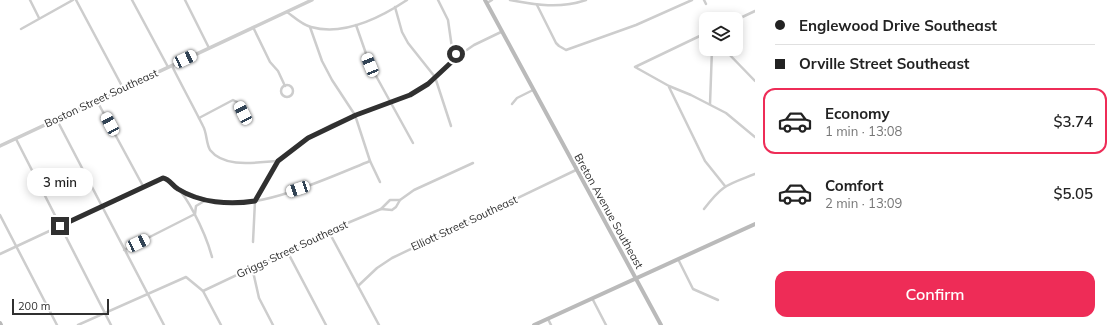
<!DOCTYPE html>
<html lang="en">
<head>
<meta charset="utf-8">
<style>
	:root { --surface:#fff; --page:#f6f6f6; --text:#222; --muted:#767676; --line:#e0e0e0; --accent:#ee2c57 }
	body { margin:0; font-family:Mulish,sans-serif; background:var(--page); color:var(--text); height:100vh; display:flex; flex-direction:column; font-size:15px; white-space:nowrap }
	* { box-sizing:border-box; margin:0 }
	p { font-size:13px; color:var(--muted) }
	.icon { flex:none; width:22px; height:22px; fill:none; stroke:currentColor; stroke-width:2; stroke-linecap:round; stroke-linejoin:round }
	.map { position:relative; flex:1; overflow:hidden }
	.panel { display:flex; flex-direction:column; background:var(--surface); width:360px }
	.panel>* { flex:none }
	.guide { display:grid; align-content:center; height:88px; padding:0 20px; background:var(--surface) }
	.fabs { position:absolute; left:699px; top:12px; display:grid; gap:8px }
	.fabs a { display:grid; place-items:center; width:44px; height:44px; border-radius:8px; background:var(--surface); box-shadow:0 2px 10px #0003; font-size:20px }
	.scale { position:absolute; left:12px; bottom:10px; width:97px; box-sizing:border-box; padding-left:4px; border:2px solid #303030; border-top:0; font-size:11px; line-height:14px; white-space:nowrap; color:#303030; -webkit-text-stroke:3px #fff; paint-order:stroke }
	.end { position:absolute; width:18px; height:18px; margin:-9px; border:5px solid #303030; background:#fff; box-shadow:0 0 0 2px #fff }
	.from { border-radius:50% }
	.bubble { position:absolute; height:28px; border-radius:12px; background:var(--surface); box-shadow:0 2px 10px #0003; font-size:13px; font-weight:600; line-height:28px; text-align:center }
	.car { position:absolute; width:12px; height:24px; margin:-12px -6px; border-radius:5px; box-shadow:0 0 3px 1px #0007; background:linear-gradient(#fff 24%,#345 0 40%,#fff 0 76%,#345 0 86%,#fff 0) }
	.guide b { display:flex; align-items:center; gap:14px; height:38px; font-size:15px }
	.guide b+b { border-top:1px solid var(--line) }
	.guide i { width:10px; height:10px; background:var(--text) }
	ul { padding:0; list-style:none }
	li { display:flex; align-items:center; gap:12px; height:66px; margin:0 8px 6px; padding:0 12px; border:2px solid transparent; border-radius:12px }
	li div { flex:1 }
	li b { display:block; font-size:15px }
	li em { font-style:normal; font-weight:600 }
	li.selected { border-color:var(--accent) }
	li>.icon { width:36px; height:36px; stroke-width:1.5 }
	.button { display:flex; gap:8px; margin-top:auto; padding:8px 20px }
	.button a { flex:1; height:46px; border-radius:12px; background:var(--accent); color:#fff; font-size:16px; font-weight:600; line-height:46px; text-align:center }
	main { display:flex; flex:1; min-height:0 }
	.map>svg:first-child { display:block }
</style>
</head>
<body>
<main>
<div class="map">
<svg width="755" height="325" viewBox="0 0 755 325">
	<rect width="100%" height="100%" fill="#fff"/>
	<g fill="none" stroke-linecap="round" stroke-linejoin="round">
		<g stroke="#cdcdcd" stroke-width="2.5">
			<polyline points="30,0 39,18"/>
			<polyline points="76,0 123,88"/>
			<polyline points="132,0 168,67"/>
			<polyline points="185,0 209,48"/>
			<polyline points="438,0 448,20 452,48 458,56"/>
			<path d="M510 0C536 5 560 9 586 0"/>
			<polyline points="704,0 706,4"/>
			<polyline points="487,3 492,0"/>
			<polyline points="537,5 556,43 559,46 566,50 636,25 692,0"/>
			<polyline points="395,7 402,32 408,43 435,77 451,126"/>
			<path d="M287 12C294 17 302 25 311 27 343 36 380 18 407 0"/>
			<polyline points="736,20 755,11"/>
			<polyline points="356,25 370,65 413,143"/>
			<polyline points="253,27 270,62 278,71 285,86"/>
			<polyline points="310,27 322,61 332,80 355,115 370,161 380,182"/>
			<polyline points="21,29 73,0"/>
			<polyline points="706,33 635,67 669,86 691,95 726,113 755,137"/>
			<polyline points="724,49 755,81"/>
			<path d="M172 66C182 86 193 106 203 126 207 133 206 143 210 150 225 169 258 162 278 161"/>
			<circle cx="287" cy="91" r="6"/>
			<polyline points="669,87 705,161 725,186"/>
			<polyline points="97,101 143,186"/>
			<polyline points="512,104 517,98 533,90"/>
			<polyline points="710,104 712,49"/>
			<polyline points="199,118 233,100 237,102 243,113"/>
			<polyline points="57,120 164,325"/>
			<polyline points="16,139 111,325"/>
			<path d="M178 189C195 196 212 203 231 203 270 205 333 176 370 161"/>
			<polyline points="381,209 392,210 396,207 400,200 414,190 473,163"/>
			<path d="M704 209C723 184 727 185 755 174"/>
			<polyline points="0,215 57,325"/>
			<polyline points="329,232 379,325"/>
			<polyline points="253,242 255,201 278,161 287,154 308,138 331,125 415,93 431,81 458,56 474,45 501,32"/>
			<polyline points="124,250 195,214 196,206 206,200"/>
			<polyline points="287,251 326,325"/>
			<path d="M0 254 163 178C184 182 207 238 212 257"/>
			<polyline points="678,259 693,289 718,300"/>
			<polyline points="252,267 259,298 273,325"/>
			<polyline points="358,286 377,268 392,258 576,170"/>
			<polyline points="203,291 338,227 381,209 390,200 400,200"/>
			<polyline points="592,298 606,325"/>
			<polyline points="548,319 551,325"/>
			<polyline points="78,325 186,277 203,291 221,325"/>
		</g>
		<polyline stroke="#cdcdcd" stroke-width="3.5" points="0,146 312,0"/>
		<g stroke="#bababa" stroke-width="4">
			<polyline points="485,0 661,325"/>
			<polyline points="0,323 1,325"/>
			<polyline points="534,325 755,224"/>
		</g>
	</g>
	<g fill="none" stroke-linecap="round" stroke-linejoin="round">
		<path stroke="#303030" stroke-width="5" d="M60 226 163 178C170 179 172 186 178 189 200 203 230 205 255 201L278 161 308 138 356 115 410 95 428 84 458 56 456 54"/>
	</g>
	<g text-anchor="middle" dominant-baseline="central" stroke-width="4" stroke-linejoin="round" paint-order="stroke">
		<g font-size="11" fill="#303030" stroke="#fff">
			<text transform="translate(101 98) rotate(-25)">Boston Street Southeast</text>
			<text transform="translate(609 211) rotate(61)">Breton Avenue Southeast</text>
			<text transform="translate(464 223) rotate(-25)">Elliott Street Southeast</text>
			<text transform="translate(292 249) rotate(-25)">Griggs Street Southeast</text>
		</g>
	</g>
</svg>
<div class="fabs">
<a><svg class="icon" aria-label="layers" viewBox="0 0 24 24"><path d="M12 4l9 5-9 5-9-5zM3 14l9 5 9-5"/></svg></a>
</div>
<div class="scale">200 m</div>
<i class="end from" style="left:456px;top:54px"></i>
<i class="end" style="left:60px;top:226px"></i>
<div class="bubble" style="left:27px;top:168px;width:66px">3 min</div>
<i class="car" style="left:185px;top:59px;rotate:65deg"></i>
<i class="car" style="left:370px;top:65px;rotate:338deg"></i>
<i class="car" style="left:243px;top:113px;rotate:333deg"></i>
<i class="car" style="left:110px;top:124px;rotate:332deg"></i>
<i class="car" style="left:298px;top:189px;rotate:252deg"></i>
<i class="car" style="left:138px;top:243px;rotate:65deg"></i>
</div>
<section class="panel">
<div class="guide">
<b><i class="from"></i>Englewood Drive Southeast</b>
<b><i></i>Orville Street Southeast</b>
</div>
<ul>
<li class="selected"><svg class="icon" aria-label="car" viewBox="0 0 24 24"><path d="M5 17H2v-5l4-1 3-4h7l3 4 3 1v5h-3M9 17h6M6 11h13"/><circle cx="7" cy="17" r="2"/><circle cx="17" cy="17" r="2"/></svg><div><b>Economy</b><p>1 min · 13:08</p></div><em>$3.74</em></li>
<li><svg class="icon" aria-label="car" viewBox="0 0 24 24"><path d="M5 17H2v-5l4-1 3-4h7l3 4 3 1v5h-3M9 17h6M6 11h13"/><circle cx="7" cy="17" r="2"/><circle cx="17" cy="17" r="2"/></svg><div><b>Comfort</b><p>2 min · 13:09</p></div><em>$5.05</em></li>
</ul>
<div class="button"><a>Confirm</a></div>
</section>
</main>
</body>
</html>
